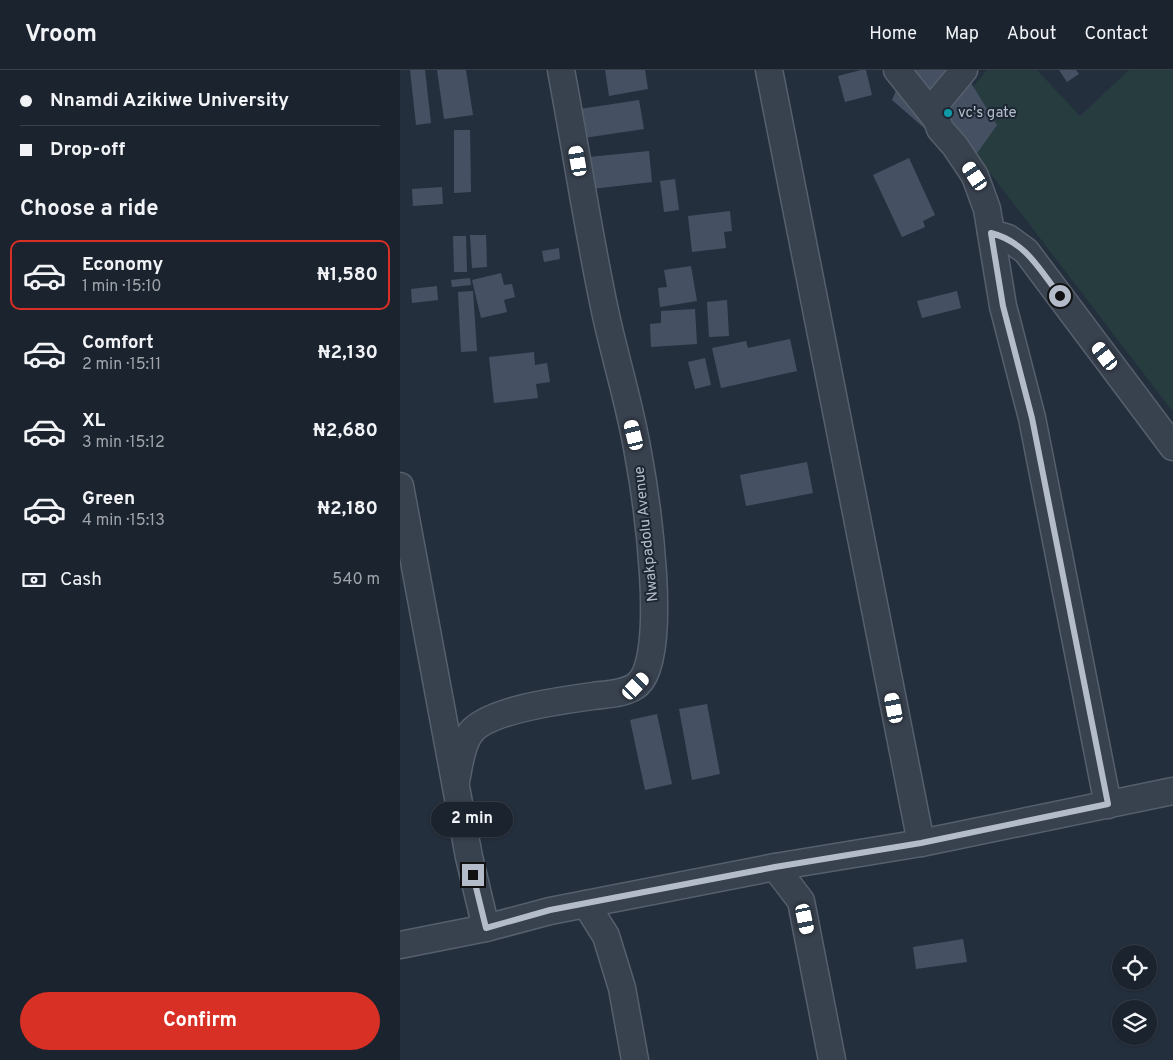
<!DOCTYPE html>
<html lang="en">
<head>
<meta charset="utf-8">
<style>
	:root { --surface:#1b232e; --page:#282f3a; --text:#f1f3f6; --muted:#a0a4aa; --line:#39404a; --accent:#d93025 }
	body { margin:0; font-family:Overpass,sans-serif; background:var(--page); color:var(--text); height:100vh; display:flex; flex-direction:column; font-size:19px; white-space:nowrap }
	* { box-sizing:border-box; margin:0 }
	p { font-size:16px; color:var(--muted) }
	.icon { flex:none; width:28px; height:28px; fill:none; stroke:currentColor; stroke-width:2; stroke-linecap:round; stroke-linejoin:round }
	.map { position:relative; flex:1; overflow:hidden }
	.panel { display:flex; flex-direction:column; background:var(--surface); width:400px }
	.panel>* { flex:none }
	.top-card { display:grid; align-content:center; height:110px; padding:0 20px; background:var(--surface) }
	.controls { position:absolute; left:712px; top:875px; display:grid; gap:10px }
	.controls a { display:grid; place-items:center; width:45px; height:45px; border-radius:50%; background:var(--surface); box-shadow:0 1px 4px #0004,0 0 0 1px var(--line); font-size:25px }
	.end { position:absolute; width:22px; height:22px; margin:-11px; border:6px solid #b4bcc9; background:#111; box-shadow:0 0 0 2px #111 }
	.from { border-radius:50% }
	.bubble { position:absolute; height:35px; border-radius:18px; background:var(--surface); box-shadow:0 1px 4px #0004,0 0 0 1px var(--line); font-size:16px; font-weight:700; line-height:35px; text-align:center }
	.car { position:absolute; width:15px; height:30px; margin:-15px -8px; border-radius:6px; box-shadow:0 0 4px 1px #0007; background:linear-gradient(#fff 24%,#345 0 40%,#fff 0 76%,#345 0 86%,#fff 0) }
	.top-card b { display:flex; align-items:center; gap:18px; height:48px; font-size:19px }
	.top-card b+b { border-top:1px solid var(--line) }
	.top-card i { width:12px; height:12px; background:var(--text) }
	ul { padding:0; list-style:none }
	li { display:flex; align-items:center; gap:15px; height:70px; margin:0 10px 8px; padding:0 10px; border:2px solid transparent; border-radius:10px }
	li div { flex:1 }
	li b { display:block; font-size:19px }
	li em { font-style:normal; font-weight:700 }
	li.on { border-color:var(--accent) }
	li>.icon { width:45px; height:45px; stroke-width:1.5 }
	h2 { padding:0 20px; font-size:22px; line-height:60px }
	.pay { display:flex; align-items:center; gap:12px; height:55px; padding:0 20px; font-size:19px }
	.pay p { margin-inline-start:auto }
	.cta { display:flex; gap:10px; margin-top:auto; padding:10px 20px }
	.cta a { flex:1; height:58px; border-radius:30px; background:var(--accent); color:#fff; font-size:20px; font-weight:700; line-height:58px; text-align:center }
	header { display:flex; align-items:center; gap:30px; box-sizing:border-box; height:70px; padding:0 25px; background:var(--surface); border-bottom:1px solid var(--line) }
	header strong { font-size:24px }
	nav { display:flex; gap:28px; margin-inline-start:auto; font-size:18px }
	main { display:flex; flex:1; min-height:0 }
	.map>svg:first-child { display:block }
</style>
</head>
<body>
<header>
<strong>Vroom</strong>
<nav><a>Home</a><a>Map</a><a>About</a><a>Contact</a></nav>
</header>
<main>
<section class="panel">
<div class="top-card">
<b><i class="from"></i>Nnamdi Azikiwe University</b>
<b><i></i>Drop-off</b>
</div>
<h2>Choose a ride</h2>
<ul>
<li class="on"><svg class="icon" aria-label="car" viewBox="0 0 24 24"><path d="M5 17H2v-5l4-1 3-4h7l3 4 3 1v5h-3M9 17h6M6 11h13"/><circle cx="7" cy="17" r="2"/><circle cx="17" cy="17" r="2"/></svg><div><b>Economy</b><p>1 min · 15:10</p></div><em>₦1,580</em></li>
<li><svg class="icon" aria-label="car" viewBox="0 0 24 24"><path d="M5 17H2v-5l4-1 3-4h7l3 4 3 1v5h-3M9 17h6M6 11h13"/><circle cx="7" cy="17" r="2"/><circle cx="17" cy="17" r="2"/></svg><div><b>Comfort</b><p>2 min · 15:11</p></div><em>₦2,130</em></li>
<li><svg class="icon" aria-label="car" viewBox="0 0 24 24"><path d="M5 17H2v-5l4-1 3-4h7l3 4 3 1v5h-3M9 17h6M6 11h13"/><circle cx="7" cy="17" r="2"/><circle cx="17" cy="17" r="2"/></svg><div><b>XL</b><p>3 min · 15:12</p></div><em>₦2,680</em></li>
<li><svg class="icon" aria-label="car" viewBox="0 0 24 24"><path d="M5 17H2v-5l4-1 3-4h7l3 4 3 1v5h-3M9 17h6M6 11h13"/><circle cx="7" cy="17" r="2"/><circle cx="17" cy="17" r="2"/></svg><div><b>Green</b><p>4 min · 15:13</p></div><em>₦2,180</em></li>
</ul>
<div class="pay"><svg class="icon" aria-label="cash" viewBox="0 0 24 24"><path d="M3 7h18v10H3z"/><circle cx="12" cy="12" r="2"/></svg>Cash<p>540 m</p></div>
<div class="cta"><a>Confirm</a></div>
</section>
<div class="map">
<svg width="773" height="990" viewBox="0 0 773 990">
	<rect width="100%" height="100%" fill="#242f3e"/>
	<polygon fill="#263c3f" points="587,0 637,0 680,46 729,0 773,0 773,342 548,48"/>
	<g fill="#455162">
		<polygon points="10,0 25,0 31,53 16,55"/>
		<polygon points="37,0 66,0 73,45 44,49"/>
		<polygon points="205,0 245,0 248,19 209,26"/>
		<polygon points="461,0 466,0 472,25 445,32 438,6"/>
		<polygon points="505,0 563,0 597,55 568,96 492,30"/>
		<polygon points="659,0 676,0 679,4 667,12"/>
		<polygon points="239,30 244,59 184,68 180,39"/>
		<polygon points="54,60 70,60 71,122 54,123"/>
		<polygon points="249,81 252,112 192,119 189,87"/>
		<polygon points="509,88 535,145 523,151 525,157 502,167 473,105"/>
		<polygon points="275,109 279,140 264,142 260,111"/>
		<polygon points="42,117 43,134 13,136 12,119"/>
		<polygon points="330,141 332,161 324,162 326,178 292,182 288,146"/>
		<polygon points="70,165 86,165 87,197 72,198"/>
		<polygon points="53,166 66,166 67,202 54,202"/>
		<polygon points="159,178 160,189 144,192 142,181"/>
		<polygon points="291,196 297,231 260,237 258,218 267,217 264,200"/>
		<polygon points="101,203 104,215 112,214 115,227 104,230 107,242 81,248 72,210"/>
		<polygon points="70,208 71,215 52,217 51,210"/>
		<polygon points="37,216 38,230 12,233 11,219"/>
		<polygon points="73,221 77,281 61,282 58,222"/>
		<polygon points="557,221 561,238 522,248 517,231"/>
		<polygon points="327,230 329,266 309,267 307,232"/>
		<polygon points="295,239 297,274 251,277 250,254 261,253 261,241"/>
		<polygon points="390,269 397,301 321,318 312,278 346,271 348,278"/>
		<polygon points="134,282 135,295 147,293 150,312 136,314 138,328 94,333 89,287"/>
		<polygon points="305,288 311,315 295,319 288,292"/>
		<polygon points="407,392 413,423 346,436 340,405"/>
		<polygon points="307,634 320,704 292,710 279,639"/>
		<polygon points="257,644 272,714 245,720 230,650"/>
		<polygon points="563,869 567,892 516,899 513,877"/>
	</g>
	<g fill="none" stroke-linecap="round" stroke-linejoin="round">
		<defs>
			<g id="minor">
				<polyline points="369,0 521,773"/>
				<polyline points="497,0 537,50"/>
				<polyline points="564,0 540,29 536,38 537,50 540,59 555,76 575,106 587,139 603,236 632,348 708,735"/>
				<polyline points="591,163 608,168 626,181 773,377"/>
				<polyline points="0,416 69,787 86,858"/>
				<path d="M56 711C59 697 61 677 69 665 84 640 164 630 193 626 207 624 227 624 238 614 270 585 246 426 238 383 230 335 215 288 205 241 188 161 176 80 161 0"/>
				<polyline points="375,797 401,831 432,990"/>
				<polyline points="186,834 206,866 222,918 235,990"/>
				<polyline points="0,875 86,858 150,841 375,797 521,773 773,721"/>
			</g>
		</defs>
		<use href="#minor" stroke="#565f6c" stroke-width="29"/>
		<use href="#minor" stroke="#38414e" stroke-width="26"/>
	</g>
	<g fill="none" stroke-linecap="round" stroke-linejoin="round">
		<path stroke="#b4bcc9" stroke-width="6" d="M73 805 86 858 150 840 375 797 521 773 708 734 632 348 603 236 591 163C626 172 639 199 660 226"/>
	</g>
	<circle fill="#0f9aa8" stroke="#1d2633" stroke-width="2" cx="548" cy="43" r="5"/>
	<g text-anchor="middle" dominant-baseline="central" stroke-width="4" stroke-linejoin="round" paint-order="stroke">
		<g font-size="15" fill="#b4bcc9" stroke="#1d2633" text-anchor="start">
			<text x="558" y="43">vc's gate</text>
		</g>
		<g font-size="15" fill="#b4bcc9" stroke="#1d2633">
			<text transform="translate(247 464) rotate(-96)">Nwakpadolu Avenue</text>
		</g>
	</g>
</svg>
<div class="controls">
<a><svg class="icon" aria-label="locate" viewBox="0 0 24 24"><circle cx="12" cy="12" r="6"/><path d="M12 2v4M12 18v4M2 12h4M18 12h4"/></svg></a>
<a><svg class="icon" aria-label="layers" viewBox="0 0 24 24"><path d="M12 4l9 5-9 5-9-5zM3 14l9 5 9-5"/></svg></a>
</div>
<i class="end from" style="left:660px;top:226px"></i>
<i class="end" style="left:73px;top:805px"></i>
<div class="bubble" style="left:31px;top:732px;width:82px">2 min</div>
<i class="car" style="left:178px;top:91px;rotate:350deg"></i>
<i class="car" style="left:575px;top:106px;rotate:326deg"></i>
<i class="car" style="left:705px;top:286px;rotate:323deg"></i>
<i class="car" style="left:234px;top:365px;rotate:346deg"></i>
<i class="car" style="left:236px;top:616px;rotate:44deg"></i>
<i class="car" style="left:494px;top:638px;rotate:349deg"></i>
<i class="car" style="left:405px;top:849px;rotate:168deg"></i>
</div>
</main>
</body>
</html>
